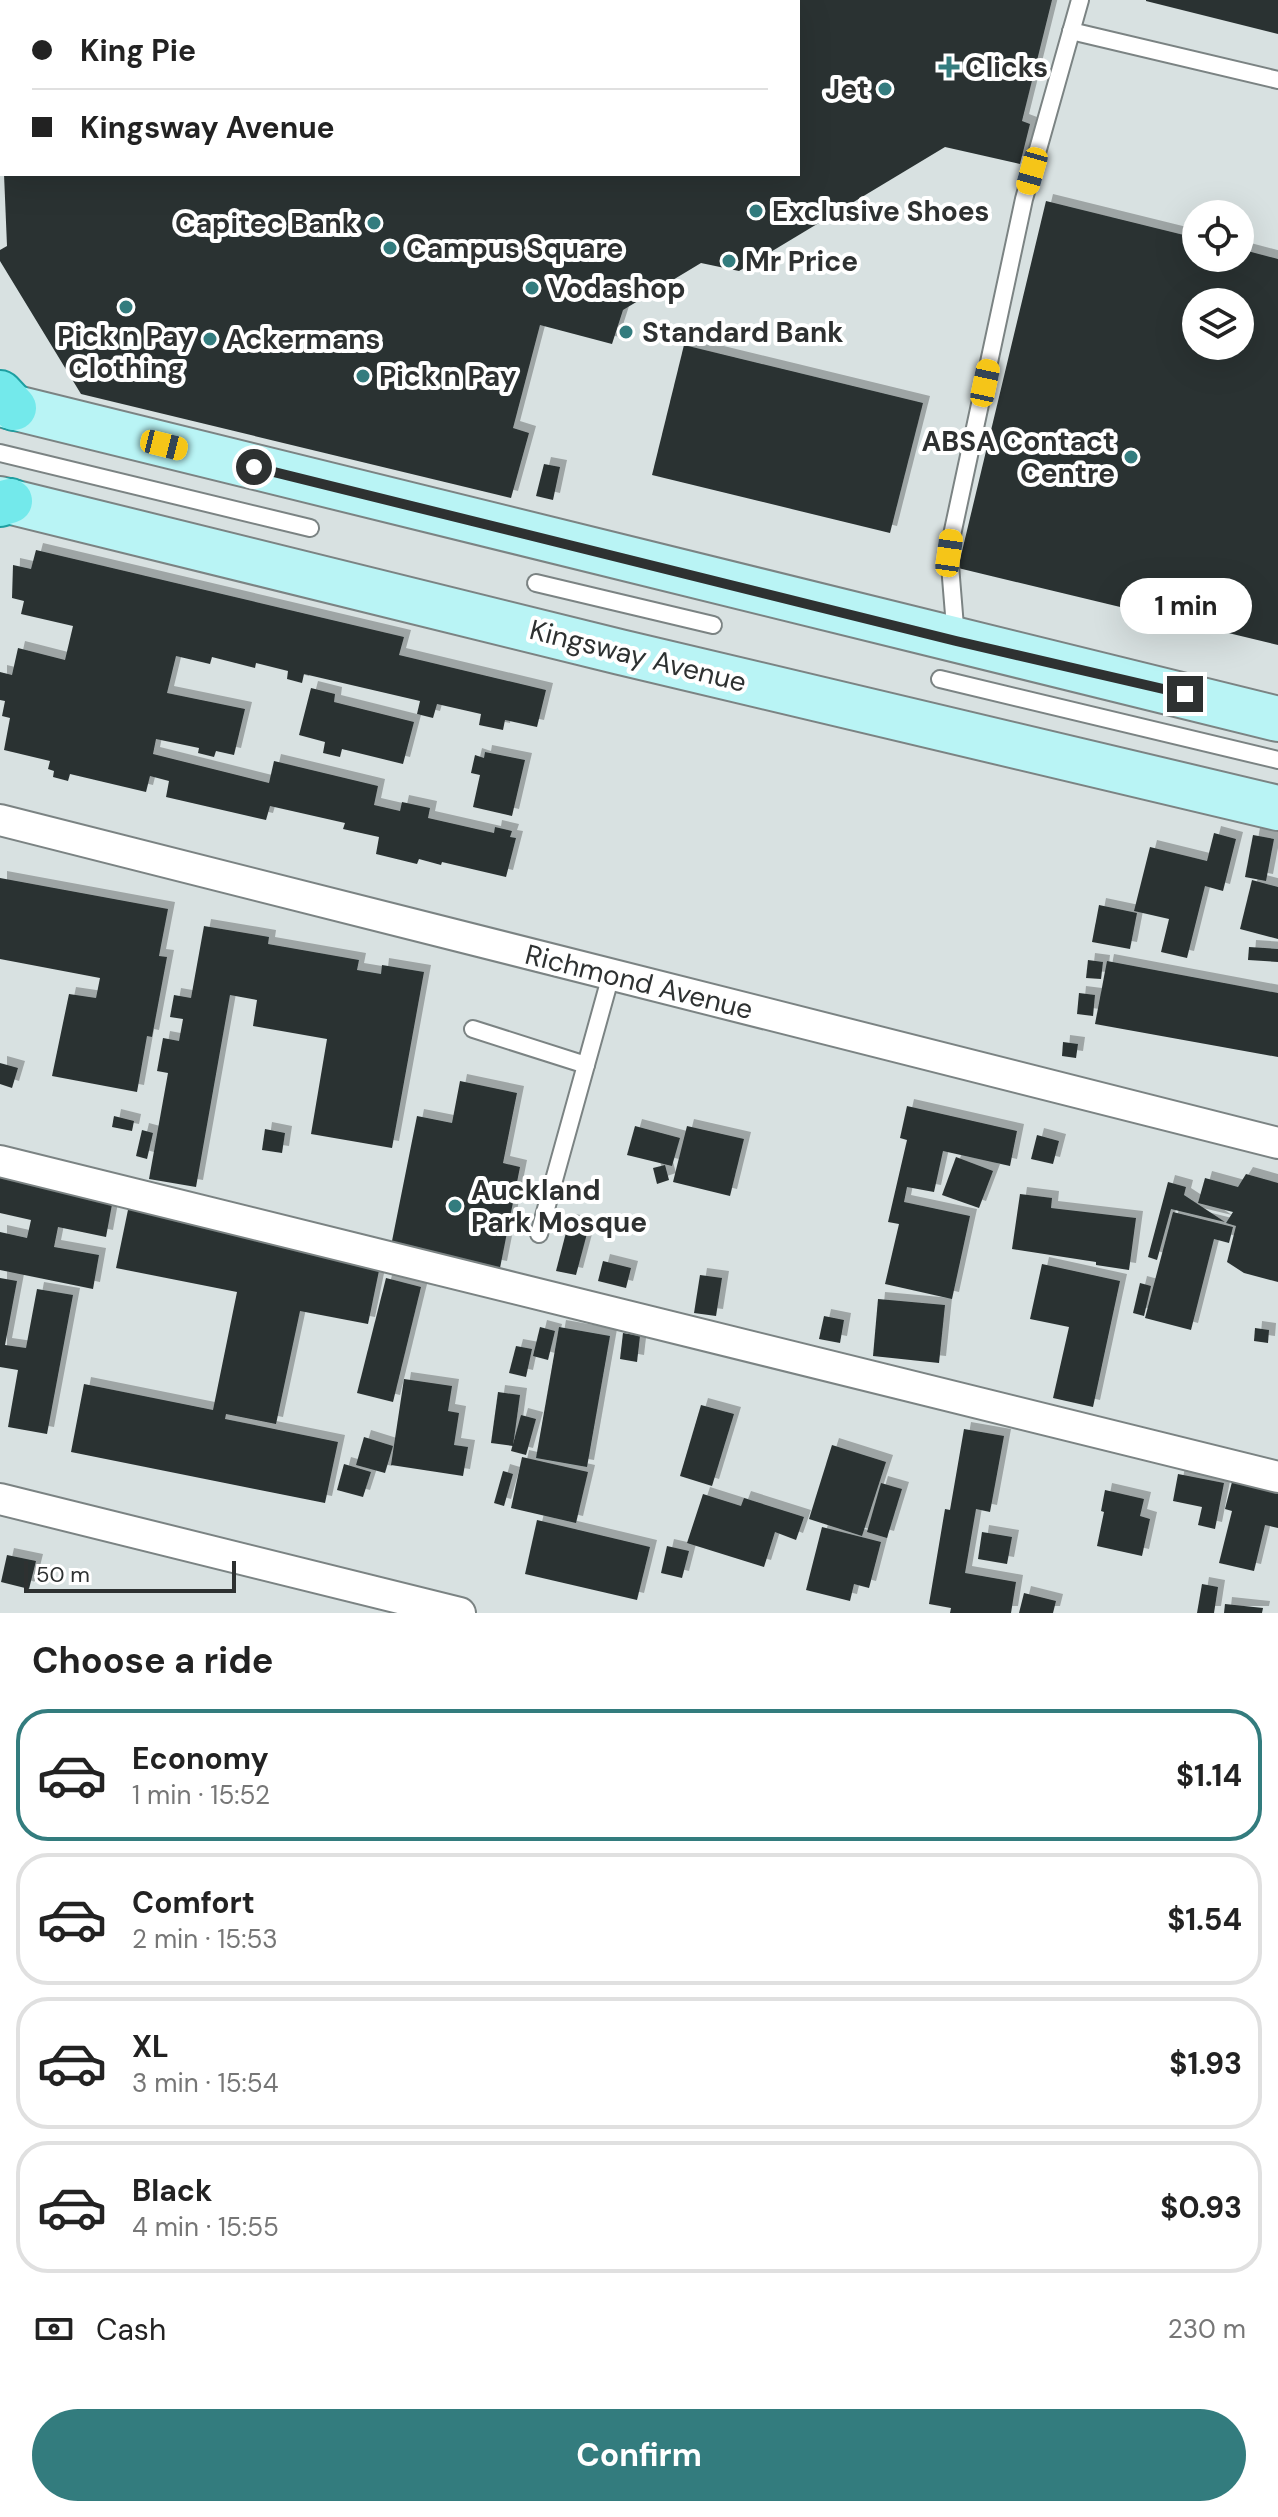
<!DOCTYPE html>
<html lang="en">
<head>
<meta charset="utf-8">
<style>
	:root { --surface:#fff; --page:#f6f6f6; --text:#222; --muted:#767676; --line:#e0e0e0; --accent:#337c7e }
	body { margin:0; font-family:"DM Sans",sans-serif; background:var(--page); color:var(--text); height:100vh; display:flex; flex-direction:column; font-size:30px; white-space:nowrap }
	* { box-sizing:border-box; margin:0 }
	p { font-size:26px; color:var(--muted) }
	.icon { flex:none; width:44px; height:44px; fill:none; stroke:currentColor; stroke-width:2; stroke-linecap:round; stroke-linejoin:round }
	.map { position:relative; height:1613px; overflow:hidden }
	.drawer { display:flex; flex-direction:column; background:var(--surface); flex:1 }
	.drawer>* { flex:none }
	.guide { position:absolute; left:0px; top:0px; width:800px; height:176px; box-shadow:0 8px 32px #0002; display:grid; align-content:center; height:176px; padding:0 32px; background:var(--surface) }
	.tools { position:absolute; left:1182px; top:200px; display:grid; gap:16px }
	.tools a { display:grid; place-items:center; width:72px; height:72px; border-radius:50%; background:var(--surface); box-shadow:0 8px 32px #0002; font-size:40px }
	.scale { position:absolute; left:24px; bottom:20px; width:212px; box-sizing:border-box; padding-left:8px; border:4px solid #2e3131; border-top:0; font-size:22px; line-height:28px; white-space:nowrap; color:#2e3131; -webkit-text-stroke:6px #fff; paint-order:stroke }
	.end { position:absolute; width:36px; height:36px; margin:-18px; border:10px solid #2e3131; background:#fff; box-shadow:0 0 0 4px #fff }
	.from { border-radius:50% }
	.bubble { position:absolute; height:56px; border-radius:28px; background:var(--surface); box-shadow:0 8px 32px #0002; font-size:26px; font-weight:700; line-height:56px; text-align:center }
	.car { position:absolute; width:24px; height:48px; margin:-24px -12px; border-radius:10px; box-shadow:0 0 6px 2px #0007; background:linear-gradient(#f5c518 24%,#345 0 40%,#f5c518 0 76%,#345 0 86%,#f5c518 0) }
	.guide b { display:flex; align-items:center; gap:28px; height:76px; font-size:30px }
	.guide b+b { border-top:2px solid var(--line) }
	.guide i { width:20px; height:20px; background:var(--text) }
	ul { padding:0; list-style:none }
	li { display:flex; align-items:center; gap:24px; height:132px; margin:0 16px 12px; padding:0 16px; border:4px solid var(--line); border-radius:32px }
	li div { flex:1 }
	li b { display:block; font-size:30px }
	li em { font-style:normal; font-weight:700 }
	li.active { border-color:var(--accent) }
	li>.icon { width:72px; height:72px; stroke-width:1.5 }
	h2 { padding:0 32px; font-size:36px; line-height:96px }
	.pay { display:flex; align-items:center; gap:20px; height:88px; padding:0 32px; font-size:30px }
	.pay p { margin-inline-start:auto }
	.button { display:flex; gap:16px; margin-top:auto; padding:16px 32px }
	.button a { flex:1; height:92px; border-radius:48px; background:var(--accent); color:#fff; font-size:32px; font-weight:700; line-height:92px; text-align:center }
	.map>svg:first-child { display:block }
</style>
</head>
<body>
<div class="map">
<svg width="1278" height="1613" viewBox="0 0 1278 1613">
	<defs>
		<filter id="shadow"><feDropShadow dx="7" dy="-7" stdDeviation="0" flood-color="#0004"/></filter>
	</defs>
	<rect width="100%" height="100%" fill="#d8e1e1"/>
	<g fill="#2a3232" fill-rule="evenodd" filter="url(#shadow)">
		<polygon points="798,0 1052,0 1022,121 1030,124 1020,164 945,147 739,271 701,263 623,310 612,344 540,325 513,428 529,433 511,498 81,394 0,261 0,250 7,246 4,174 798,174"/>
		<polygon points="1146,0 1278,0 1278,34 1146,1"/>
		<path d="M1046 201 1196 238V258H1240V249L1278 259V645L958 568ZM1196 302H1240V346H1196Z"/>
		<polygon points="684,345 923,403 890,533 652,475"/>
		<polygon points="544,464 560,467 553,500 536,496"/>
		<polygon points="36,550 404,637 399,655 546,690 537,727 505,720 503,730 479,725 481,714 437,704 433,718 417,714 420,701 304,674 302,683 287,679 288,671 256,663 255,668 212,657 210,664 176,656 167,693 245,709 234,755 216,751 214,757 198,753 199,748 156,739 153,754 269,783 274,761 378,786 374,805 400,811 402,802 430,808 428,818 494,833 495,827 512,831 510,837 516,838 506,877 442,862 441,865 419,859 417,864 376,854 379,837 343,829 345,823 270,806 266,820 166,797 169,781 150,776 146,792 70,774 68,781 53,777 54,771 48,769 50,761 4,750 10,718 2,716 5,701 0,700 0,672 12,675 18,648 65,660 73,626 21,614 24,601 12,598 13,565 31,569"/>
		<polygon points="311,688 335,694 334,702 414,722 403,764 342,749 340,757 323,753 325,742 299,735"/>
		<polygon points="485,752 525,760 512,816 473,807 480,775 471,773 475,755 484,758"/>
		<polygon points="1214,833 1236,839 1223,891 1205,886 1187,958 1161,952 1169,919 1134,911 1150,847 1207,861"/>
		<polygon points="1253,835 1274,839 1266,881 1245,877"/>
		<polygon points="0,878 168,909 159,956 167,957 152,1037 147,1036 137,1092 52,1076 69,994 96,998 100,978 0,959"/>
		<polygon points="1252,880 1278,887 1278,939 1240,929"/>
		<polygon points="1099,905 1137,913 1130,949 1092,942"/>
		<polygon points="204,926 269,937 268,944 359,960 357,970 381,974 382,965 424,972 392,1148 311,1134 327,1039 253,1026 257,1000 230,995 196,1187 149,1179 168,1073 157,1071 163,1038 179,1041 183,1019 170,1017 174,995 191,998"/>
		<polygon points="1249,947 1278,949 1278,962 1248,960"/>
		<polygon points="1088,960 1103,962 1101,979 1086,978"/>
		<polygon points="1107,961 1278,993 1278,1057 1095,1024"/>
		<polygon points="1079,993 1095,995 1093,1016 1077,1014"/>
		<polygon points="1063,1042 1078,1044 1076,1058 1062,1056"/>
		<polygon points="0,1063 18,1068 12,1088 0,1084"/>
		<polygon points="460,1081 517,1093 503,1163 520,1167 500,1268 391,1246 417,1116 452,1123"/>
		<polygon points="907,1106 1017,1131 1010,1166 943,1151 934,1192 907,1187 904,1202 970,1216 952,1299 885,1284 899,1224 888,1222 907,1140 900,1138"/>
		<polygon points="114,1116 134,1121 132,1131 112,1127"/>
		<polygon points="635,1126 680,1138 672,1166 627,1155"/>
		<polygon points="687,1126 744,1139 730,1196 673,1182"/>
		<polygon points="265,1129 285,1133 282,1153 262,1150"/>
		<polygon points="142,1130 153,1133 147,1159 136,1156"/>
		<polygon points="1037,1135 1059,1141 1053,1164 1031,1159"/>
		<polygon points="956,1157 993,1171 979,1208 942,1195"/>
		<polygon points="665,1165 669,1180 657,1184 653,1168"/>
		<polygon points="1246,1174 1278,1183 1278,1282 1244,1273 1227,1262 1236,1226 1226,1223 1233,1212 1198,1203 1205,1178 1238,1187"/>
		<polygon points="0,1175 113,1199 106,1237 58,1227 54,1247 99,1255 93,1289 0,1270 0,1232 27,1238 31,1220 0,1213"/>
		<polygon points="1168,1182 1186,1187 1184,1195 1225,1222 1171,1209 1157,1260 1148,1257"/>
		<polygon points="1020,1194 1052,1198 1051,1208 1136,1218 1129,1270 1096,1265 1096,1262 1012,1249"/>
		<polygon points="129,1205 382,1256 368,1324 300,1311 276,1424 226,1414 225,1419 338,1442 325,1503 71,1452 84,1384 213,1410 237,1292 116,1268"/>
		<polygon points="1173,1212 1233,1227 1229,1243 1214,1239 1191,1330 1145,1318"/>
		<polygon points="569,1221 589,1226 576,1275 556,1271"/>
		<polygon points="603,1261 631,1268 626,1288 598,1281"/>
		<polygon points="1042,1264 1120,1281 1093,1407 1053,1398 1069,1327 1030,1319"/>
		<polygon points="700,1275 722,1278 716,1316 694,1313"/>
		<polygon points="0,1278 17,1281 5,1345 26,1348 37,1289 73,1295 47,1434 8,1427 18,1370 0,1367"/>
		<polygon points="386,1278 421,1287 393,1402 357,1393"/>
		<polygon points="1140,1283 1151,1286 1144,1316 1133,1313"/>
		<polygon points="878,1299 945,1305 939,1363 873,1356"/>
		<polygon points="824,1316 844,1320 840,1343 819,1339"/>
		<polygon points="540,1327 555,1331 548,1360 533,1356"/>
		<polygon points="559,1327 610,1336 587,1467 536,1458"/>
		<polygon points="1255,1328 1269,1330 1268,1343 1254,1341"/>
		<polygon points="623,1333 640,1336 637,1362 620,1359"/>
		<polygon points="516,1346 532,1349 526,1377 509,1373"/>
		<polygon points="404,1379 452,1386 448,1411 459,1413 454,1445 468,1447 463,1476 391,1465"/>
		<polygon points="498,1392 520,1395 513,1446 491,1443"/>
		<polygon points="701,1405 734,1414 712,1486 680,1476"/>
		<polygon points="521,1415 536,1419 526,1455 511,1451"/>
		<polygon points="964,1429 1004,1436 990,1512 976,1509 965,1573 1016,1582 1011,1613 950,1613 951,1608 929,1604 945,1509 950,1510"/>
		<polygon points="364,1437 393,1446 385,1473 356,1465"/>
		<polygon points="832,1445 886,1462 862,1536 809,1519"/>
		<polygon points="522,1457 588,1472 576,1523 511,1508"/>
		<polygon points="344,1464 371,1472 363,1497 337,1490"/>
		<polygon points="503,1471 513,1474 504,1506 494,1503"/>
		<polygon points="1178,1474 1224,1483 1215,1529 1198,1525 1202,1507 1173,1501"/>
		<polygon points="1232,1482 1278,1493 1278,1528 1265,1525 1254,1571 1219,1563 1232,1511 1225,1509"/>
		<polygon points="881,1483 902,1489 887,1538 867,1532"/>
		<polygon points="1105,1490 1144,1499 1140,1516 1150,1519 1142,1556 1097,1546 1104,1512 1101,1511"/>
		<polygon points="703,1494 741,1506 744,1498 804,1517 796,1540 775,1532 764,1567 687,1543"/>
		<polygon points="537,1520 650,1547 637,1600 525,1574"/>
		<polygon points="822,1527 881,1542 869,1588 854,1584 850,1601 806,1590"/>
		<polygon points="982,1532 1012,1537 1007,1564 978,1559"/>
		<polygon points="667,1546 689,1551 682,1578 661,1573"/>
		<polygon points="7,1555 36,1561 29,1589 1,1582"/>
		<polygon points="1202,1584 1218,1587 1214,1613 1197,1613"/>
		<polygon points="1024,1593 1056,1601 1053,1613 1019,1613"/>
		<polygon points="1225,1604 1263,1608 1262,1613 1224,1613"/>
	</g>
	<g fill="none" stroke-linecap="round" stroke-linejoin="round">
		<defs>
			<g id="service">
				<polyline points="620,2 621,0"/>
				<polyline points="1071,31 1278,80"/>
				<polyline points="0,453 310,528"/>
				<polyline points="536,583 713,625"/>
				<polyline points="956,639 949,553 952,535 1024,199 1080,0"/>
				<polyline points="940,679 1278,760"/>
				<polyline points="473,1029 586,1065"/>
				<polyline points="539,1234 611,975"/>
			</g>
			<g id="minor">
				<polyline points="0,820 1278,1143"/>
				<polyline points="0,1161 1278,1477"/>
				<polyline points="0,1499 460,1613"/>
			</g>
			<g id="secondary">
				<polyline points="0,404 1278,719"/>
				<polyline points="0,499 620,652 1278,808"/>
			</g>
			<g id="primary">
				<polyline points="0,393 14,408"/>
				<polyline points="0,504 10,501"/>
			</g>
		</defs>
		<use href="#service" stroke="#7b8383" stroke-width="20"/>
		<use href="#minor" stroke="#7b8383" stroke-width="34"/>
		<use href="#secondary" stroke="#7b8383" stroke-width="48"/>
		<use href="#primary" stroke="#1e9fa1" stroke-width="48"/>
		<use href="#service" stroke="#fff" stroke-width="16"/>
		<use href="#minor" stroke="#fff" stroke-width="30"/>
		<use href="#secondary" stroke="#b9f4f5" stroke-width="44"/>
		<use href="#primary" stroke="#73e9eb" stroke-width="44"/>
	</g>
	<g fill="none" stroke-linecap="round" stroke-linejoin="round">
		<polyline stroke="#2e3131" stroke-width="10" points="254,467 956,641 1185,694"/>
	</g>
	<g fill="#337c7e" stroke="#fff" stroke-width="3">
		<path d="M945 55h8v8h8v8h-8v8h-8v-8h-8v-8h8z"/>
		<circle cx="885" cy="89" r="8"/>
		<circle cx="756" cy="211" r="8"/>
		<circle cx="374" cy="223" r="8"/>
		<circle cx="390" cy="248" r="8"/>
		<circle cx="729" cy="261" r="8"/>
		<circle cx="532" cy="288" r="8"/>
		<circle cx="126" cy="307" r="8"/>
		<circle cx="626" cy="332" r="8"/>
		<circle cx="210" cy="339" r="8"/>
		<circle cx="363" cy="376" r="8"/>
		<circle cx="1131" cy="457" r="8"/>
		<circle cx="455" cy="1206" r="8"/>
	</g>
	<g text-anchor="middle" dominant-baseline="central" stroke-width="8" stroke-linejoin="round" paint-order="stroke">
		<g font-size="28" font-weight="bold" fill="#2e3131" stroke="#fff" text-anchor="start">
			<text x="965" y="67">Clicks</text>
			<text x="869" y="89" text-anchor="end">Jet</text>
			<text x="772" y="211">Exclusive Shoes</text>
			<text x="358" y="223" text-anchor="end">Capitec Bank</text>
			<text x="406" y="248">Campus Square</text>
			<text x="745" y="261">Mr Price</text>
			<text x="548" y="288">Vodashop</text>
			<text x="642" y="332">Standard Bank</text>
			<text x="126" y="336" text-anchor="middle">Pick n Pay<tspan x="126" dy="32">Clothing</tspan></text>
			<text x="226" y="339">Ackermans</text>
			<text x="379" y="376">Pick n Pay</text>
			<text x="1115" y="441" text-anchor="end">ABSA Contact<tspan x="1115" dy="32">Centre</tspan></text>
			<text x="471" y="1190">Auckland<tspan x="471" dy="32">Park Mosque</tspan></text>
		</g>
		<g font-size="28" fill="#2e3131" stroke="#fff">
			<text transform="translate(638 656) rotate(14)">Kingsway Avenue</text>
			<text transform="translate(639 982) rotate(14)">Richmond Avenue</text>
		</g>
	</g>
</svg>
<div class="tools">
<a><svg class="icon" aria-label="locate" viewBox="0 0 24 24"><circle cx="12" cy="12" r="6"/><path d="M12 2v4M12 18v4M2 12h4M18 12h4"/></svg></a>
<a><svg class="icon" aria-label="layers" viewBox="0 0 24 24"><path d="M12 4l9 5-9 5-9-5zM3 14l9 5 9-5"/></svg></a>
</div>
<div class="scale">50 m</div>
<i class="end from" style="left:254px;top:467px"></i>
<i class="end" style="left:1185px;top:694px"></i>
<div class="bubble" style="left:1120px;top:578px;width:132px">1 min</div>
<i class="car" style="left:1032px;top:171px;rotate:196deg"></i>
<i class="car" style="left:985px;top:383px;rotate:12deg"></i>
<i class="car" style="left:164px;top:445px;rotate:104deg"></i>
<i class="car" style="left:949px;top:553px;rotate:8deg"></i>
<div class="guide">
<b><i class="from"></i>King Pie</b>
<b><i></i>Kingsway Avenue</b>
</div>
</div>
<section class="drawer">
<h2>Choose a ride</h2>
<ul>
<li class="active"><svg class="icon" aria-label="car" viewBox="0 0 24 24"><path d="M5 17H2v-5l4-1 3-4h7l3 4 3 1v5h-3M9 17h6M6 11h13"/><circle cx="7" cy="17" r="2"/><circle cx="17" cy="17" r="2"/></svg><div><b>Economy</b><p>1 min · 15:52</p></div><em>$1.14</em></li>
<li><svg class="icon" aria-label="car" viewBox="0 0 24 24"><path d="M5 17H2v-5l4-1 3-4h7l3 4 3 1v5h-3M9 17h6M6 11h13"/><circle cx="7" cy="17" r="2"/><circle cx="17" cy="17" r="2"/></svg><div><b>Comfort</b><p>2 min · 15:53</p></div><em>$1.54</em></li>
<li><svg class="icon" aria-label="car" viewBox="0 0 24 24"><path d="M5 17H2v-5l4-1 3-4h7l3 4 3 1v5h-3M9 17h6M6 11h13"/><circle cx="7" cy="17" r="2"/><circle cx="17" cy="17" r="2"/></svg><div><b>XL</b><p>3 min · 15:54</p></div><em>$1.93</em></li>
<li><svg class="icon" aria-label="car" viewBox="0 0 24 24"><path d="M5 17H2v-5l4-1 3-4h7l3 4 3 1v5h-3M9 17h6M6 11h13"/><circle cx="7" cy="17" r="2"/><circle cx="17" cy="17" r="2"/></svg><div><b>Black</b><p>4 min · 15:55</p></div><em>$0.93</em></li>
</ul>
<div class="pay"><svg class="icon" aria-label="cash" viewBox="0 0 24 24"><path d="M3 7h18v10H3z"/><circle cx="12" cy="12" r="2"/></svg>Cash<p>230 m</p></div>
<div class="button"><a>Confirm</a></div>
</section>
</body>
</html>
